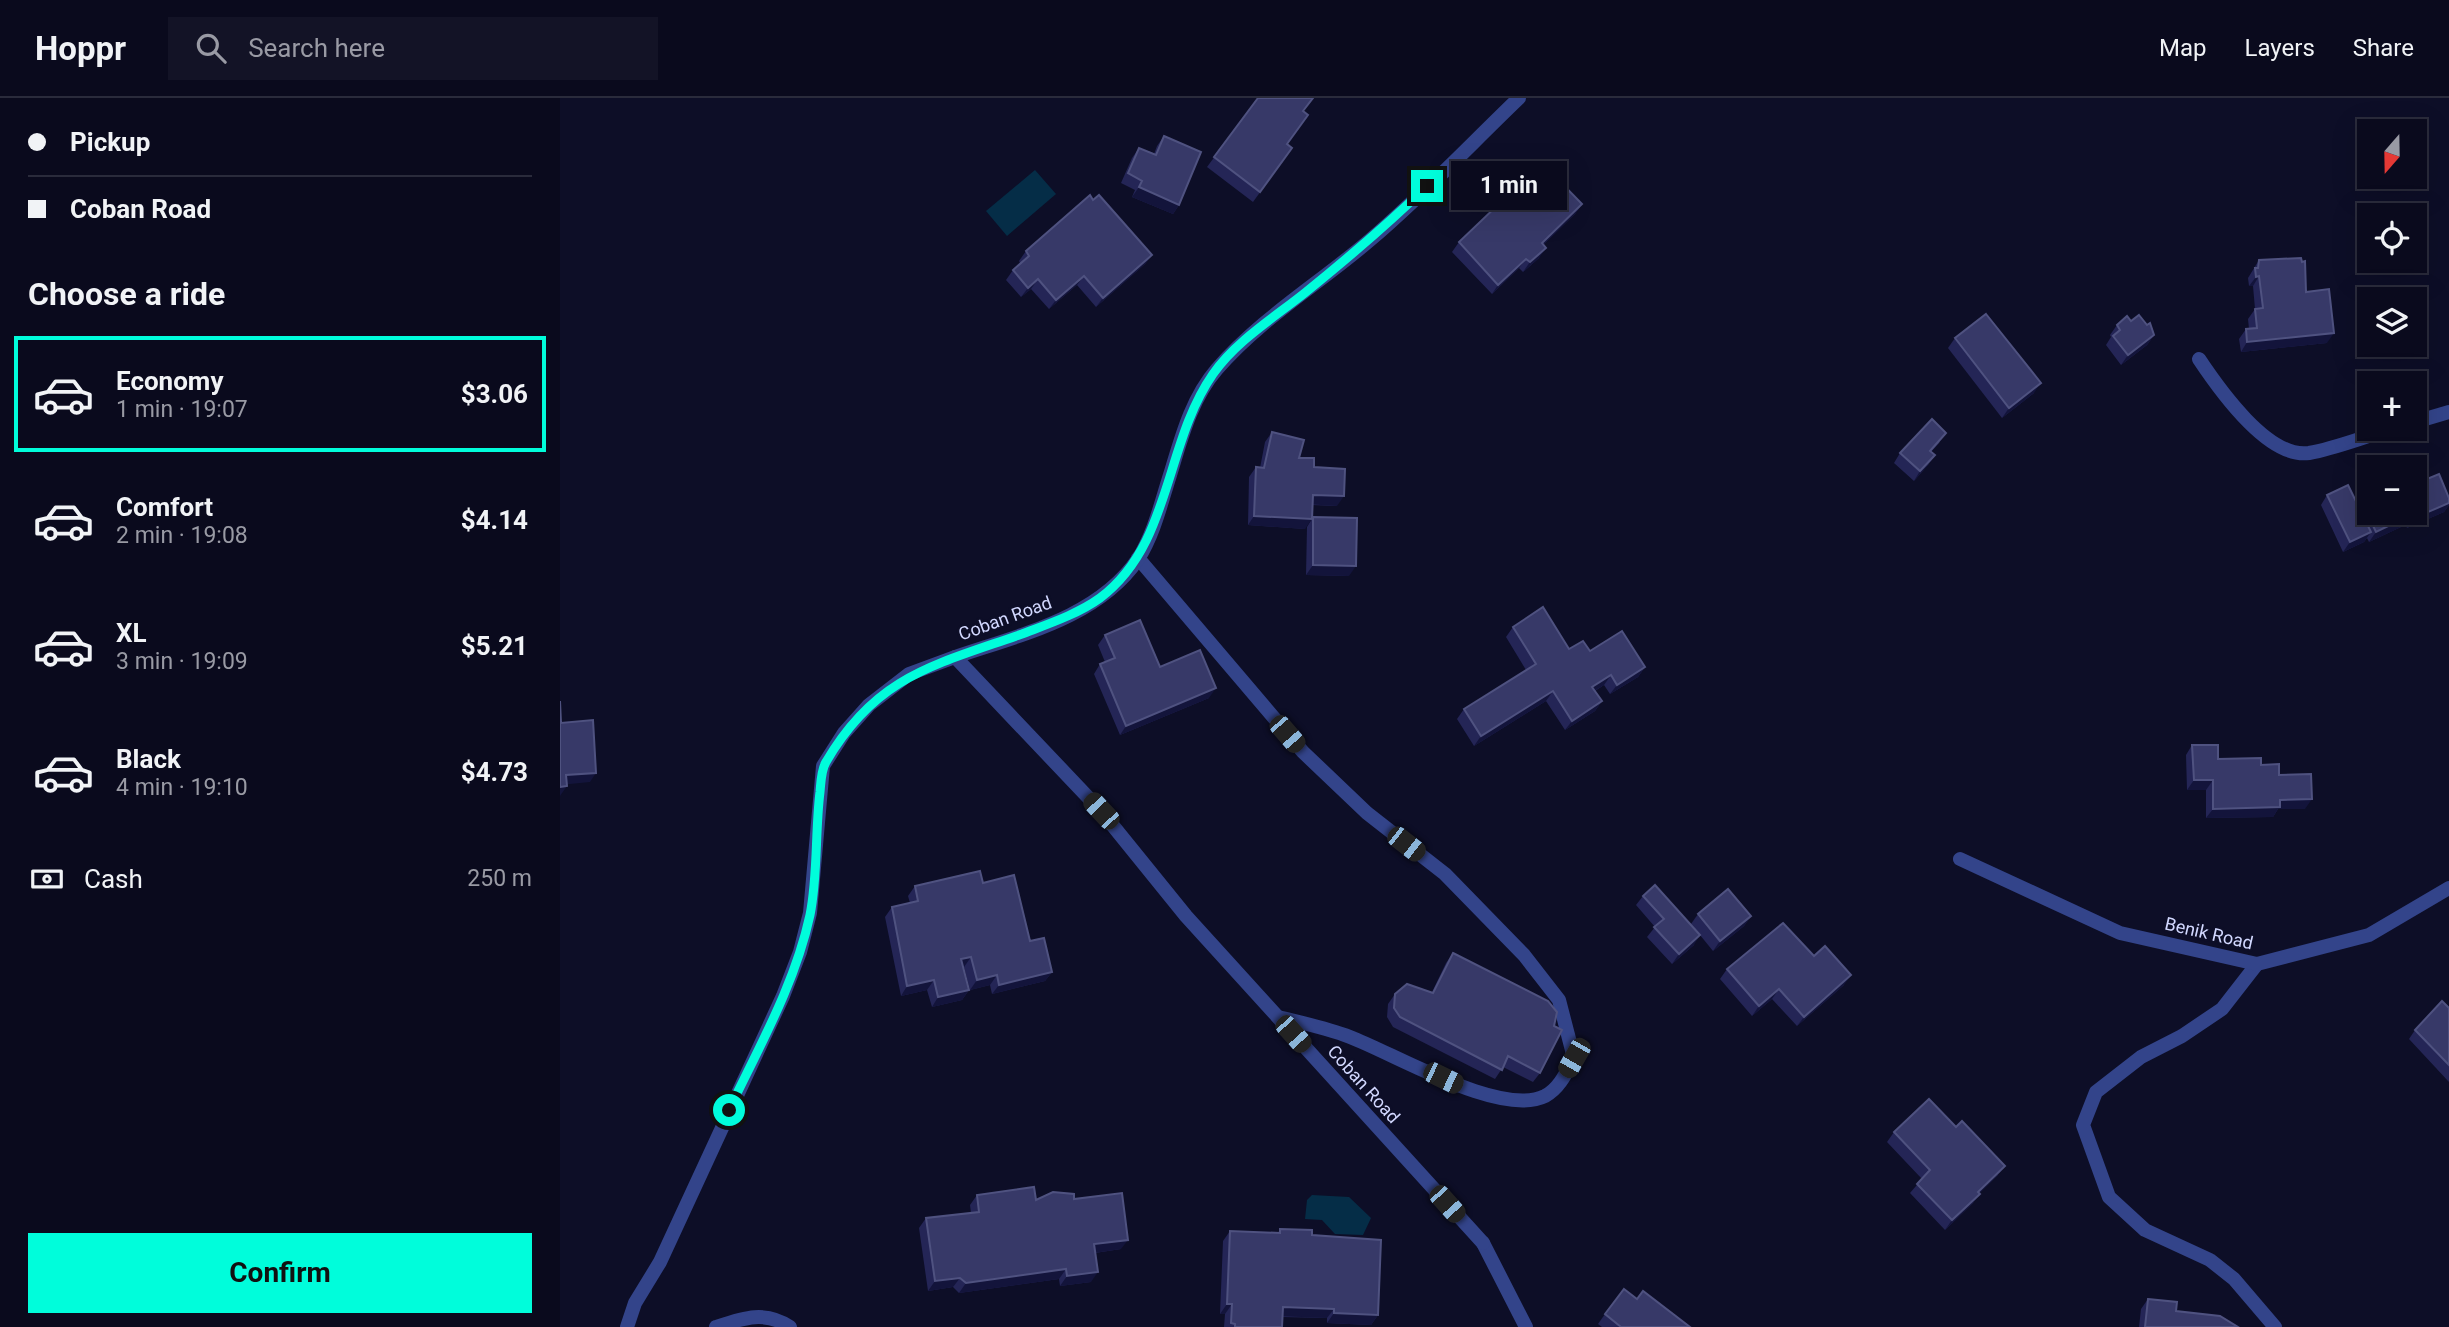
<!DOCTYPE html>
<html lang="en">
<head>
<meta charset="utf-8">
<style>
	:root { --surface:#0a0a1d; --page:#131326; --text:#f1f3f6; --muted:#999aa4; --line:#2a2b3b; --accent:#00fddb }
	body { margin:0; font-family:Roboto,sans-serif; background:var(--page); color:var(--text); height:100vh; display:flex; flex-direction:column; font-size:26px; white-space:nowrap }
	* { box-sizing:border-box; margin:0 }
	p { font-size:23px; color:var(--muted) }
	.icon { flex:none; width:38px; height:38px; fill:none; stroke:currentColor; stroke-width:2; stroke-linecap:round; stroke-linejoin:round }
	.map { position:relative; flex:1; overflow:hidden }
	.sheet { display:flex; flex-direction:column; background:var(--surface); width:560px }
	.sheet>* { flex:none }
	.top-card { display:grid; align-content:center; height:154px; padding:0 28px; background:var(--surface) }
	.needle { width:46px; rotate:200deg }
	.tools { position:absolute; left:1797px; top:21px; display:grid; gap:14px }
	.tools a { display:grid; place-items:center; width:70px; height:70px; border-radius:0px; background:var(--surface); box-shadow:0 7px 28px #0002,0 0 0 2px var(--line); font-size:35px }
	.end { position:absolute; width:32px; height:32px; margin:-16px; border:9px solid #00fddb; background:#111; box-shadow:0 0 0 4px #111 }
	.from { border-radius:50% }
	.bubble { position:absolute; height:49px; border-radius:0px; background:var(--surface); box-shadow:0 7px 28px #0002,0 0 0 2px var(--line); font-size:23px; font-weight:700; line-height:49px; text-align:center }
	.car { position:absolute; width:21px; height:42px; margin:-21px -10px; border-radius:9px; box-shadow:0 0 5px 2px #0007; background:linear-gradient(#222 24%,#8ab4d8 0 40%,#222 0 76%,#8ab4d8 0 86%,#222 0) }
	.top-card b { display:flex; align-items:center; gap:24px; height:66px; font-size:26px }
	.top-card b+b { border-top:2px solid var(--line) }
	.top-card i { width:18px; height:18px; background:var(--text) }
	ul { padding:0; list-style:none }
	li { display:flex; align-items:center; gap:21px; height:116px; margin:0 14px 10px; padding:0 14px; border:4px solid transparent; border-radius:0px }
	li div { flex:1 }
	li b { display:block; font-size:26px }
	li em { font-style:normal; font-weight:700 }
	li.current { border-color:var(--accent) }
	li>.icon { width:63px; height:63px; stroke-width:1.5 }
	h2 { padding:0 28px; font-size:32px; line-height:84px }
	.pay { display:flex; align-items:center; gap:18px; height:77px; padding:0 28px; font-size:26px }
	.pay p { margin-inline-start:auto }
	.primary-button { display:flex; gap:14px; margin-top:auto; padding:14px 28px }
	.primary-button a { flex:1; height:80px; border-radius:0px; background:var(--accent); color:#111; font-size:28px; font-weight:700; line-height:80px; text-align:center }
	header { display:flex; align-items:center; gap:42px; box-sizing:border-box; height:98px; padding:0 35px; background:var(--surface); border-bottom:2px solid var(--line) }
	header strong { font-size:33px }
	nav { display:flex; gap:38px; margin-inline-start:auto; font-size:24px }
	.search { width:490px; height:63px; background:var(--page); display:flex; align-items:center; gap:18px; box-sizing:border-box; padding:0 24px; border-radius:0px; color:var(--muted); font-size:26px }
	main { display:flex; flex:1; min-height:0 }
	.map>svg:first-child { display:block }
</style>
</head>
<body>
<header>
<strong>Hoppr</strong>
<div class="search"><svg class="icon" aria-label="search" viewBox="0 0 24 24"><circle cx="10" cy="10" r="6"/><path d="M15 15l6 6"/></svg>Search here</div>
<nav><a>Map</a><a>Layers</a><a>Share</a></nav>
</header>
<main>
<section class="sheet">
<div class="top-card">
<b><i class="from"></i>Pickup</b>
<b><i></i>Coban Road</b>
</div>
<h2>Choose a ride</h2>
<ul>
<li class="current"><svg class="icon" aria-label="car" viewBox="0 0 24 24"><path d="M5 17H2v-5l4-1 3-4h7l3 4 3 1v5h-3M9 17h6M6 11h13"/><circle cx="7" cy="17" r="2"/><circle cx="17" cy="17" r="2"/></svg><div><b>Economy</b><p>1 min · 19:07</p></div><em>$3.06</em></li>
<li><svg class="icon" aria-label="car" viewBox="0 0 24 24"><path d="M5 17H2v-5l4-1 3-4h7l3 4 3 1v5h-3M9 17h6M6 11h13"/><circle cx="7" cy="17" r="2"/><circle cx="17" cy="17" r="2"/></svg><div><b>Comfort</b><p>2 min · 19:08</p></div><em>$4.14</em></li>
<li><svg class="icon" aria-label="car" viewBox="0 0 24 24"><path d="M5 17H2v-5l4-1 3-4h7l3 4 3 1v5h-3M9 17h6M6 11h13"/><circle cx="7" cy="17" r="2"/><circle cx="17" cy="17" r="2"/></svg><div><b>XL</b><p>3 min · 19:09</p></div><em>$5.21</em></li>
<li><svg class="icon" aria-label="car" viewBox="0 0 24 24"><path d="M5 17H2v-5l4-1 3-4h7l3 4 3 1v5h-3M9 17h6M6 11h13"/><circle cx="7" cy="17" r="2"/><circle cx="17" cy="17" r="2"/></svg><div><b>Black</b><p>4 min · 19:10</p></div><em>$4.73</em></li>
</ul>
<div class="pay"><svg class="icon" aria-label="cash" viewBox="0 0 24 24"><path d="M3 7h18v10H3z"/><circle cx="12" cy="12" r="2"/></svg>Cash<p>250 m</p></div>
<div class="primary-button"><a>Confirm</a></div>
</section>
<div class="map">
<svg width="1889" height="1229" viewBox="0 0 1889 1229">
	<rect width="100%" height="100%" fill="#0d0e27"/>
	<g fill="#052d47">
		<polygon points="475,72 496,96 447,138 426,113"/>
		<polygon points="752,1097 789,1099 811,1120 803,1137 775,1136 762,1122 745,1121 747,1102"/>
	</g>
	<g fill="none" stroke-linecap="round" stroke-linejoin="round">
		<g stroke="#33448a" stroke-width="14">
			<path d="M1639 261C1659 291 1708 361 1749 355 1777 350 1805 338 1832 331"/>
			<polyline points="1855,324 1889,314"/>
			<polyline points="1697,866 1662,911 1622,938 1581,959 1536,994 1523,1027 1549,1099 1585,1132 1650,1162 1674,1181 1715,1229"/>
			<polyline points="923,1145 966,1229"/>
			<polyline points="67,1229 75,1205 100,1164 223,898 240,854 250,815 263,668 284,635 309,607 349,576 395,559"/>
			<path d="M156 1229C183 1220 205 1212 230 1229"/>
		</g>
		<g stroke="#33448a" stroke-width="14">
			<path d="M578 460 743 654 807 715 885 776 964 857 999 902 1014 960C1007 973 1000 990 985 998 941 1020 835 956 790 939 767 930 742 925 718 919"/>
			<polyline points="1400,761 1560,835 1697,866 1809,837 1889,790"/>
			<path d="M923 1145 626 818 541 713 395 559C459 537 538 520 578 461 594 436 601 405 610 377 621 341 631 301 657 271 700 221 760 185 810 142 862 98 910 47 959 0"/>
		</g>
	</g>
	<g fill="#242556">
		<polygon points="698,0 743,14 727,46 732,50 693,104 647,69"/>
		<polygon points="604,38 619,107 613,116 572,99 575,92 561,85 572,60 579,50 594,56 597,48"/>
		<polygon points="533,102 592,157 585,166 536,209 517,187 489,211 471,191 461,199 446,182 453,172 460,165 459,163 466,153"/>
		<polygon points="1022,106 1015,116 983,147 979,160 963,174 959,170 932,196 892,154 899,144"/>
		<polygon points="1699,162 1746,194 1767,245 1681,254 1679,241 1686,231 1689,231 1688,221 1695,211 1693,188 1689,188 1688,180"/>
		<polygon points="1571,223 1594,237 1587,247 1561,267 1546,247 1551,239 1550,237 1557,227"/>
		<polygon points="1395,240 1474,295 1442,320 1388,250"/>
		<polygon points="712,334 739,360 754,369 777,408 752,407 745,431 688,427 689,379 696,369 700,370 705,344"/>
		<polygon points="1380,344 1371,354 1375,357 1368,367 1354,383 1334,365 1340,355"/>
		<polygon points="1767,397 1800,414 1804,409 1810,415 1855,415 1889,400 1889,407 1884,414 1847,430 1845,423 1841,429 1809,444 1807,440 1804,444 1783,454 1761,407"/>
		<polygon points="753,419 789,478 746,477 747,429"/>
		<polygon points="953,529 1009,551 1030,553 1085,569 1078,579 1050,596 1044,587 1035,593 1042,603 1035,613 1005,632 986,603 914,648 897,621 904,611 966,572 946,539"/>
		<polygon points="545,537 600,569 649,600 560,637 534,576 540,566 545,564 538,547"/>
		<polygon points="1632,647 1658,661 1701,667 1719,677 1745,711 1718,711 1713,719 1646,720 1646,692 1627,692 1626,657"/>
		<polygon points="423,785 470,843 492,874 485,883 432,896 430,887 410,892 404,869 403,869 409,892 402,902 372,909 367,892 341,898 325,819 332,809 350,805 348,798 355,788"/>
		<polygon points="1083,798 1134,847 1112,866 1087,839 1095,829 1076,807"/>
		<polygon points="1138,816 1191,818 1184,828 1153,853 1131,826"/>
		<polygon points="893,855 980,975 973,984 943,969 935,981 833,929 827,919 828,906 835,896 872,894 886,865"/>
		<polygon points="1254,858 1284,887 1237,928 1212,901 1192,918 1160,881 1167,871"/>
		<polygon points="1889,910 1889,984 1849,941 1855,932"/>
		<polygon points="1334,1034 1438,1077 1419,1095 1413,1105 1385,1132 1350,1095 1362,1081 1327,1044"/>
		<polygon points="417,1097 476,1102 514,1101 561,1151 535,1155 531,1184 500,1188 499,1181 399,1195 393,1189 368,1193 359,1130 366,1120 411,1115 410,1107"/>
		<polygon points="720,1131 752,1137 818,1217 811,1227 767,1225 767,1220 722,1219 722,1229 664,1229 665,1216 660,1216 663,1143 670,1133 718,1135"/>
		<polygon points="1077,1201 1130,1229 1042,1229 1038,1226 1045,1216"/>
		<polygon points="1588,1201 1616,1213 1678,1229 1579,1229 1581,1211"/>
	</g>
	<g fill="#13143b">
		<polygon points="579,89 619,107 613,116 572,99"/>
		<polygon points="1022,106 1015,116 975,155 982,145"/>
		<polygon points="986,150 979,160 963,174 970,164"/>
		<polygon points="592,157 585,166 536,209 543,200"/>
		<polygon points="966,161 959,170 932,196 938,187"/>
		<polygon points="524,178 517,187 489,211 496,202"/>
		<polygon points="1699,178 1693,188 1689,188 1696,179"/>
		<polygon points="478,181 471,191 461,199 468,190"/>
		<polygon points="1774,235 1767,245 1681,254 1687,244"/>
		<polygon points="1594,237 1587,247 1561,267 1568,257"/>
		<polygon points="1481,285 1474,295 1442,320 1449,310"/>
		<polygon points="1375,357 1368,367 1354,383 1360,373"/>
		<polygon points="753,397 784,398 777,408 746,406"/>
		<polygon points="1889,405 1889,407 1884,414 1847,430 1854,420"/>
		<polygon points="694,418 752,421 745,431 688,427"/>
		<polygon points="1847,419 1841,429 1809,444 1816,434"/>
		<polygon points="1811,434 1804,444 1783,454 1790,444"/>
		<polygon points="753,467 796,468 789,478 746,477"/>
		<polygon points="1085,569 1078,579 1050,596 1057,587"/>
		<polygon points="1051,577 1044,587 1026,598 1032,589"/>
		<polygon points="656,590 649,600 560,637 566,628"/>
		<polygon points="993,593 986,603 914,648 921,638"/>
		<polygon points="1042,603 1035,613 1005,632 1012,623"/>
		<polygon points="36,675 30,684 0,687 6,677"/>
		<polygon points="1634,682 1653,682 1646,692 1627,692"/>
		<polygon points="7,688 0,698 0,689"/>
		<polygon points="1752,701 1745,711 1718,711 1713,719 1646,720 1653,711 1720,702"/>
		<polygon points="1191,818 1184,828 1153,853 1160,843"/>
		<polygon points="1140,837 1134,847 1112,866 1119,856"/>
		<polygon points="411,859 404,869 394,871 401,861"/>
		<polygon points="492,874 485,883 432,896 439,887"/>
		<polygon points="437,877 430,887 410,892 417,882"/>
		<polygon points="1291,877 1284,887 1237,928 1244,919"/>
		<polygon points="374,882 367,892 341,898 347,888"/>
		<polygon points="1219,891 1212,901 1192,918 1199,908"/>
		<polygon points="409,892 402,902 372,909 378,899"/>
		<polygon points="1445,1068 1438,1077 1411,1104 1418,1094"/>
		<polygon points="1420,1096 1413,1105 1385,1132 1392,1122"/>
		<polygon points="568,1142 561,1151 527,1156 534,1146"/>
		<polygon points="506,1171 499,1181 399,1195 406,1185"/>
		<polygon points="538,1174 531,1184 500,1188 507,1178"/>
		<polygon points="400,1180 393,1189 368,1193 375,1183"/>
		<polygon points="667,1206 672,1206 665,1216 660,1216"/>
		<polygon points="723,1209 774,1211 767,1220 716,1218"/>
		<polygon points="774,1215 818,1217 811,1227 767,1225"/>
	</g>
	<g fill="#373968" stroke="#4f5280" stroke-width="2">
		<polygon points="698,0 753,0 743,13 748,17 727,46 732,50 700,94 654,59"/>
		<polygon points="604,38 641,54 619,107 579,89 582,83 568,75 579,50 596,57"/>
		<polygon points="982,65 1022,106 982,145 986,150 970,164 966,161 938,187 899,144"/>
		<polygon points="530,97 533,102 539,97 592,157 543,200 524,178 496,202 478,181 468,190 453,172 469,158 466,153"/>
		<polygon points="1741,160 1742,164 1745,163 1746,194 1769,191 1774,235 1687,244 1686,231 1697,230 1695,211 1703,210 1699,178 1696,179 1695,170 1698,170 1699,162"/>
		<polygon points="1426,216 1481,285 1449,310 1395,240"/>
		<polygon points="1579,217 1587,227 1590,225 1594,237 1568,257 1553,238 1560,232 1557,227 1567,218 1571,223"/>
		<polygon points="1372,321 1386,335 1370,353 1375,357 1360,373 1340,355"/>
		<polygon points="712,334 744,342 739,360 754,360 754,369 785,371 784,398 753,397 752,421 694,418 696,369 704,370"/>
		<polygon points="1879,376 1889,400 1889,405 1854,420 1852,415 1855,415 1855,386"/>
		<polygon points="1788,387 1811,434 1790,444 1767,397"/>
		<polygon points="1810,406 1810,415 1845,415 1847,419 1816,434 1804,409"/>
		<polygon points="753,419 797,420 796,468 753,467"/>
		<polygon points="983,509 1009,551 1023,543 1030,553 1062,533 1085,569 1057,587 1051,577 1032,589 1042,603 1012,623 993,593 921,638 904,611 976,566 953,529"/>
		<polygon points="580,522 600,569 640,552 656,590 566,628 540,566 555,560 545,537"/>
		<polygon points="0,603 1,625 33,622 36,675 6,677 7,688 0,689"/>
		<polygon points="1632,647 1658,647 1658,661 1701,660 1701,667 1719,666 1719,677 1751,676 1752,701 1720,702 1720,709 1653,711 1653,682 1634,682"/>
		<polygon points="420,773 423,785 454,777 470,843 484,840 492,874 439,887 437,877 417,882 411,859 401,861 409,892 378,899 374,882 347,888 332,809 358,803 355,788"/>
		<polygon points="1095,787 1140,837 1119,856 1094,829 1104,821 1083,798"/>
		<polygon points="1168,791 1191,818 1160,843 1138,816"/>
		<polygon points="1223,825 1254,858 1265,848 1291,877 1244,919 1219,891 1199,908 1167,871"/>
		<polygon points="893,855 988,903 997,914 994,928 1002,932 980,975 948,958 942,972 840,919 834,910 835,896 847,886 873,895"/>
		<polygon points="1882,903 1889,910 1889,967 1855,932"/>
		<polygon points="1369,1001 1396,1029 1402,1023 1445,1068 1418,1094 1420,1096 1392,1122 1357,1086 1370,1072 1334,1034"/>
		<polygon points="474,1089 476,1102 493,1094 514,1096 514,1101 562,1095 568,1142 534,1146 538,1174 507,1178 506,1171 406,1185 400,1180 375,1183 366,1120 419,1114 417,1097"/>
		<polygon points="720,1131 752,1132 752,1137 821,1142 818,1217 774,1215 774,1211 723,1209 722,1229 675,1229 675,1226 671,1225 672,1206 667,1206 670,1133 720,1135"/>
		<polygon points="1064,1191 1077,1201 1083,1193 1130,1229 1061,1229 1045,1216"/>
		<polygon points="1588,1201 1617,1204 1616,1213 1660,1218 1678,1229 1585,1229"/>
	</g>
	<g fill="none" stroke-linecap="round" stroke-linejoin="round">
		<path stroke="#00fddb" stroke-width="9" d="M169 1012C199 949 235 886 250 817 258 778 255 734 260 694 261 684 261 672 266 664 316 578 374 567 462 536 488 526 518 516 540 500 612 446 604 346 653 276 676 243 715 219 746 194 788 160 828 126 867 88"/>
	</g>
	<g text-anchor="middle" dominant-baseline="central" stroke-width="5" stroke-linejoin="round" paint-order="stroke">
		<g font-size="18" fill="#d2d8ff" stroke="#0d0e27">
			<text transform="translate(445 520) rotate(-20)">Coban Road</text>
			<text transform="translate(1649 835) rotate(13)">Benik Road</text>
			<text transform="translate(804 986) rotate(48)">Coban Road</text>
		</g>
	</g>
</svg>
<div class="tools">
<a><svg class="needle" viewBox="-14 -14 28 28"><path d="M0-13l5 13h-10z" fill="#e53935"/><path d="M0 13l5-13h-10z" fill="#999aa4"/></svg></a>
<a><svg class="icon" aria-label="locate" viewBox="0 0 24 24"><circle cx="12" cy="12" r="6"/><path d="M12 2v4M12 18v4M2 12h4M18 12h4"/></svg></a>
<a><svg class="icon" aria-label="layers" viewBox="0 0 24 24"><path d="M12 4l9 5-9 5-9-5zM3 14l9 5 9-5"/></svg></a>
<a>+</a>
<a>−</a>
</div>
<i class="end from" style="left:169px;top:1012px"></i>
<i class="end" style="left:867px;top:88px"></i>
<div class="bubble" style="left:891px;top:63px;width:116px">1 min</div>
<i class="car" style="left:727px;top:636px;rotate:139deg"></i>
<i class="car" style="left:541px;top:713px;rotate:317deg"></i>
<i class="car" style="left:846px;top:746px;rotate:128deg"></i>
<i class="car" style="left:733px;top:936px;rotate:138deg"></i>
<i class="car" style="left:1014px;top:960px;rotate:210deg"></i>
<i class="car" style="left:883px;top:980px;rotate:116deg"></i>
<i class="car" style="left:887px;top:1106px;rotate:138deg"></i>
</div>
</main>
</body>
</html>
